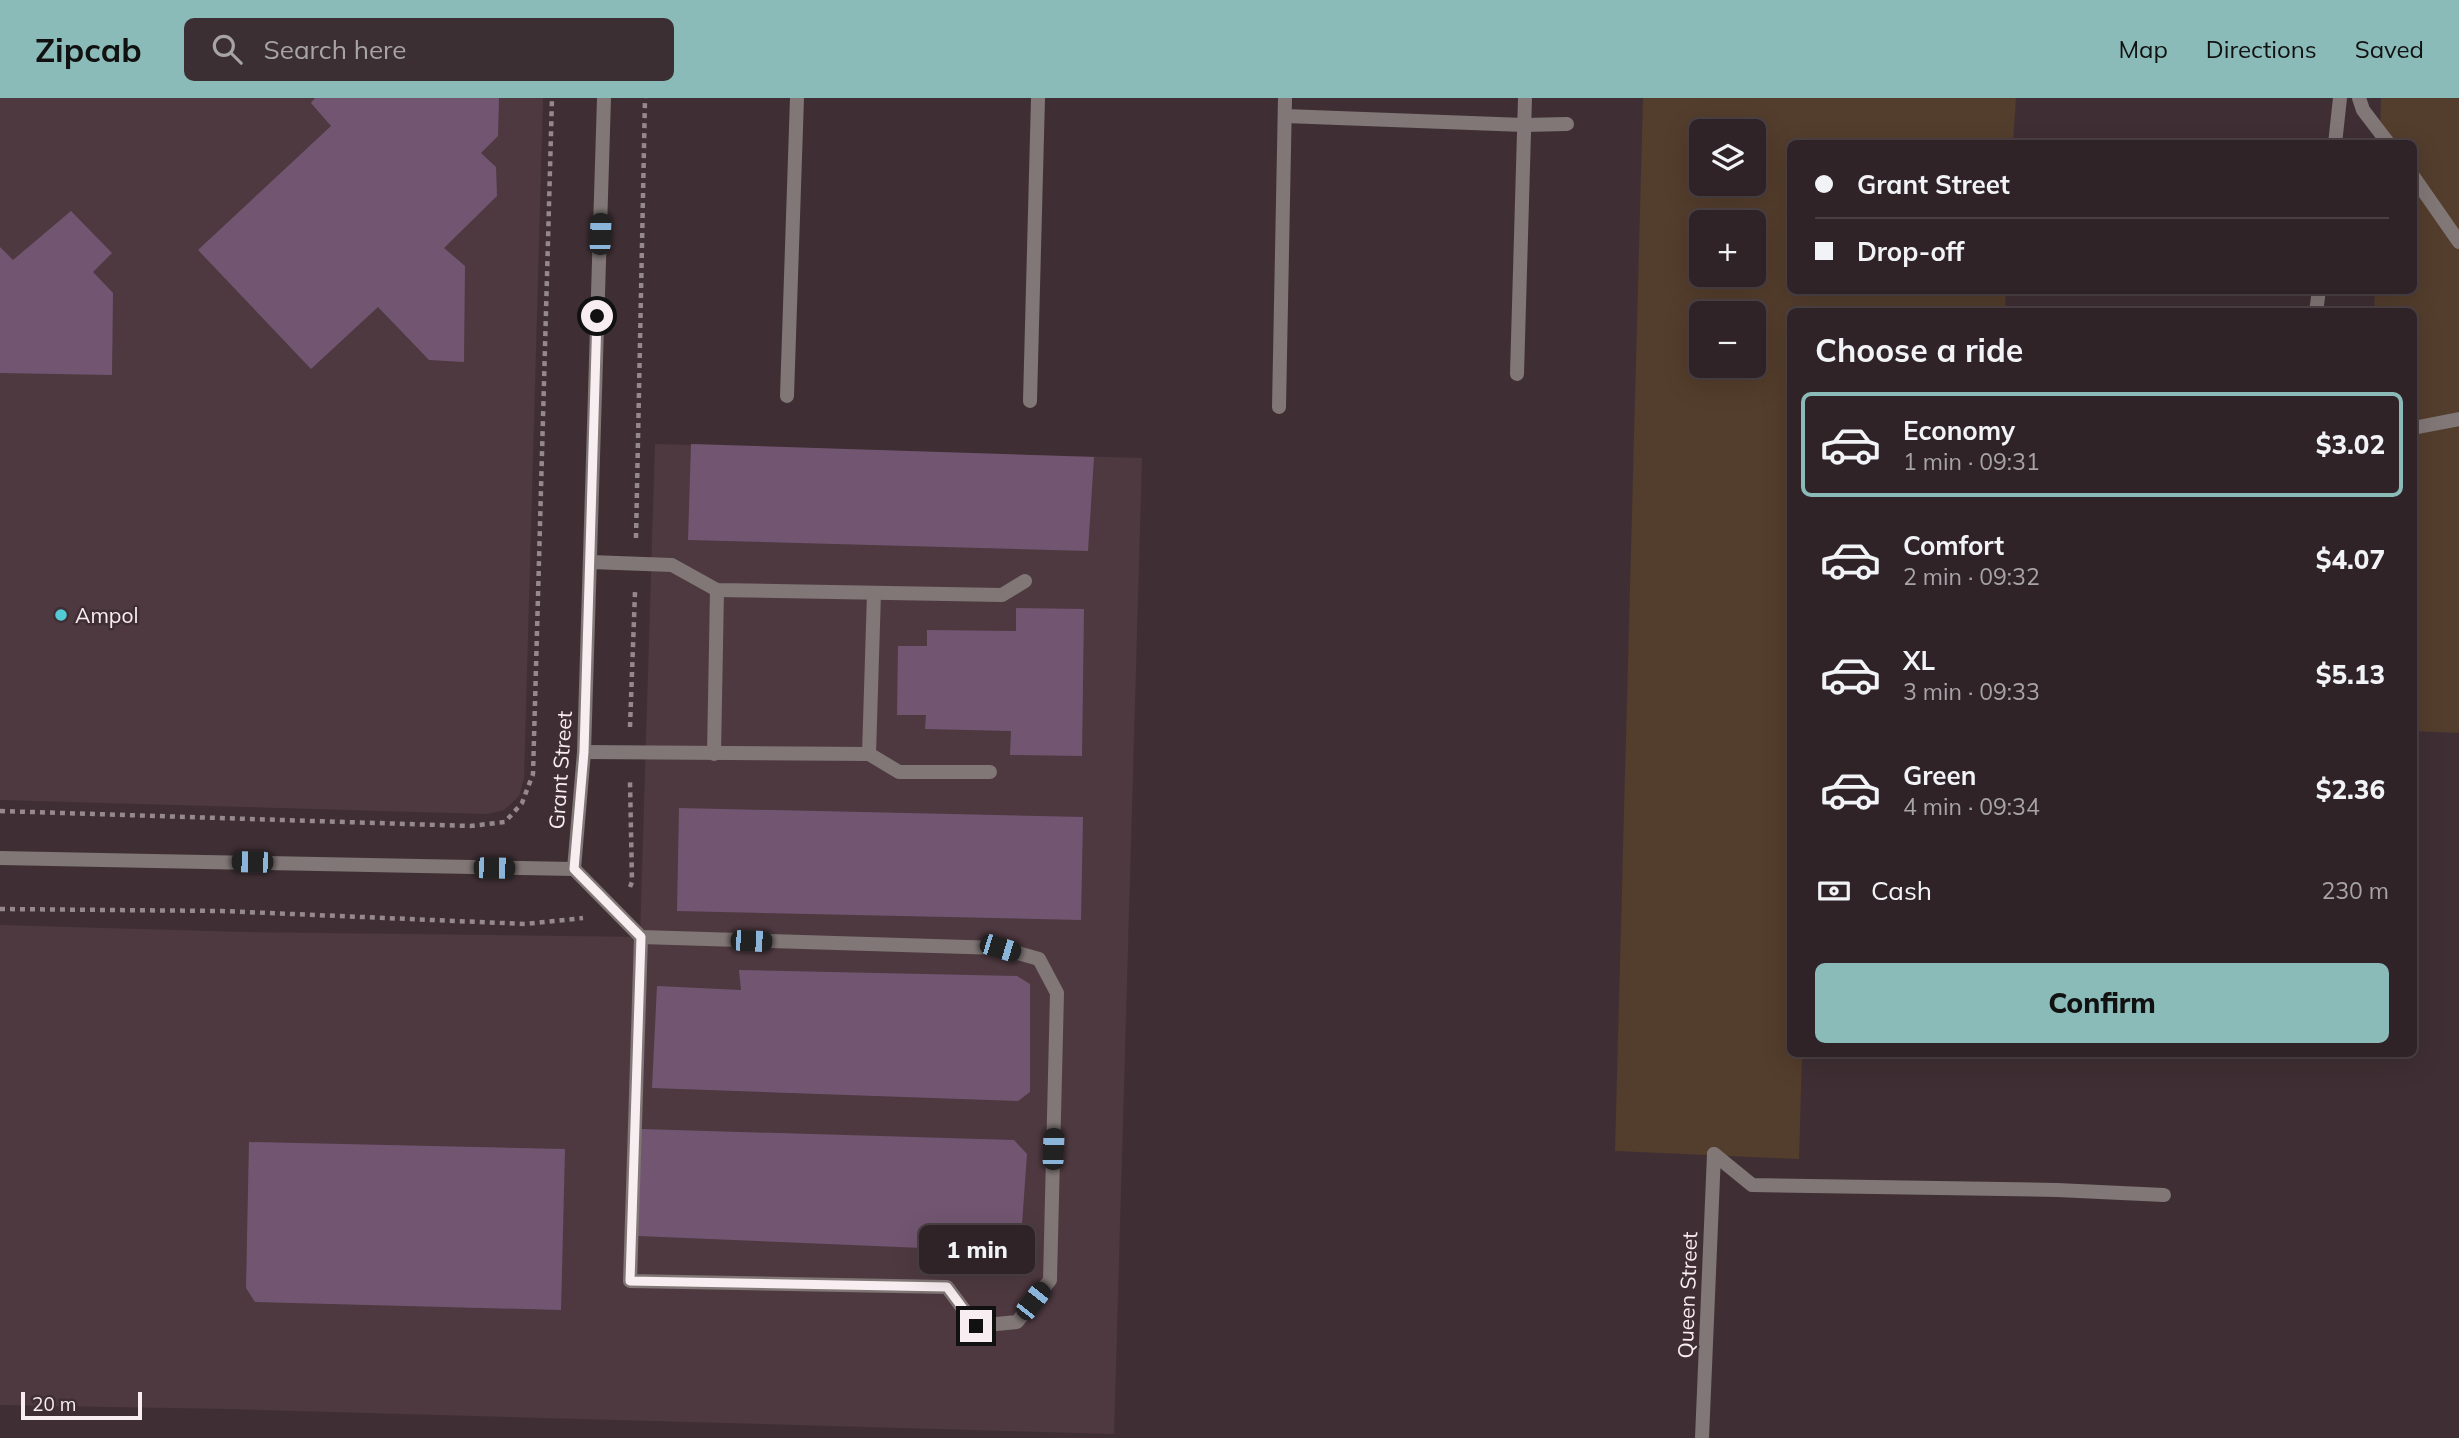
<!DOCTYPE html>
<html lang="en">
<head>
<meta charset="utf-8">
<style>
	:root { --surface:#2f2327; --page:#3b2f33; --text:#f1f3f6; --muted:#a7a4a7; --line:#4a4044; --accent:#8bbbb9 }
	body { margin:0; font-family:Mulish,sans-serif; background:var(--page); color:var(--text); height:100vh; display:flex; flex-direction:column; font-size:26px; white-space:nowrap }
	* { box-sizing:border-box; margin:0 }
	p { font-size:23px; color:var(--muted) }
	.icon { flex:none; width:38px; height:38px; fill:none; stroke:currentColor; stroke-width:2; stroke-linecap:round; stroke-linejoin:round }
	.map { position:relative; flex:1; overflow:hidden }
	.details { position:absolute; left:1787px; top:210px; width:630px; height:749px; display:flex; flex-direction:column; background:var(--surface); border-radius:10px; box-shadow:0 7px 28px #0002,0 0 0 2px var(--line) }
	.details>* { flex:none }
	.banner { position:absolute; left:1787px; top:42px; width:630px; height:154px; border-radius:10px; box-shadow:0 7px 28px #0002,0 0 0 2px var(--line); display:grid; align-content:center; height:154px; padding:0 28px; background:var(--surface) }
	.fabs { position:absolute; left:1689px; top:21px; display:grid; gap:14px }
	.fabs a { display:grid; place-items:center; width:77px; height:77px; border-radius:10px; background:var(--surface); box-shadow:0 7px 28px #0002,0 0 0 2px var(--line); font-size:35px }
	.scale { position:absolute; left:21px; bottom:18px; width:121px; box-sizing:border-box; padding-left:7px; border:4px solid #f8edf0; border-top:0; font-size:19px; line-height:24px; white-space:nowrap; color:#f8edf0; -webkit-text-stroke:5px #3f2f34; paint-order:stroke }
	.end { position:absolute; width:32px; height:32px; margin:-16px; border:9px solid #f8edf0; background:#111; box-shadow:0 0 0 4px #111 }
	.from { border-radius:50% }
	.bubble { position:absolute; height:49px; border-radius:10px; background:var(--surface); box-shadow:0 7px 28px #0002,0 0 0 2px var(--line); font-size:23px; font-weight:800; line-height:49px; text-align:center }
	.car { position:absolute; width:21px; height:42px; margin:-21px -10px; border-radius:9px; box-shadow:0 0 5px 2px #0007; background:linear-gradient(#222 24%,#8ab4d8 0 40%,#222 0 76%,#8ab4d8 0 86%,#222 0) }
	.banner b { display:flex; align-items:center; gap:24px; height:66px; font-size:26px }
	.banner b+b { border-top:2px solid var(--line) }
	.banner i { width:18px; height:18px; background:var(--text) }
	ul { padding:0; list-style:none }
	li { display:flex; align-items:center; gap:21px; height:105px; margin:0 14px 10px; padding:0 14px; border:4px solid transparent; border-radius:10px }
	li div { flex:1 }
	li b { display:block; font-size:26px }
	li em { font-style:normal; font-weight:800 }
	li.selected { border-color:var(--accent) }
	li>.icon { width:63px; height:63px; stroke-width:1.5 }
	h2 { padding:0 28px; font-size:32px; line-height:84px }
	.pay { display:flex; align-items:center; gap:18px; height:77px; padding:0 28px; font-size:26px }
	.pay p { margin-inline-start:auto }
	.action { display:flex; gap:14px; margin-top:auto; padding:14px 28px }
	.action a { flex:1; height:80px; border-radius:10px; background:var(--accent); color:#111; font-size:28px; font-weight:800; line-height:80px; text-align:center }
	header { display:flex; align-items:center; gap:42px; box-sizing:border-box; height:98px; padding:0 35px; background:var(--accent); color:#111 }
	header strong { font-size:33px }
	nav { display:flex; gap:38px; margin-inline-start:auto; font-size:24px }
	.search { width:490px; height:63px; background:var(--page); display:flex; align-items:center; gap:18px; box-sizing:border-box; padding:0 24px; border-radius:10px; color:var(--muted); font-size:26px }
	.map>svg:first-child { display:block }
</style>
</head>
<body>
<header>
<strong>Zipcab</strong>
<div class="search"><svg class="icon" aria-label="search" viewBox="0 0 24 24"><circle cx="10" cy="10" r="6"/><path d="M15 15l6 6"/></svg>Search here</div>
<nav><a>Map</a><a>Directions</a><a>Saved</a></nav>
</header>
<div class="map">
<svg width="2459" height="1340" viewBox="0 0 2459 1340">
	<rect width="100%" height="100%" fill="#3f2f34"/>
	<g fill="#4e3940">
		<polygon points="0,0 543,0 524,680 519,698 504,712 487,716 0,702"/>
		<polygon points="655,346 1142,360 1114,1336 228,1311 0,1307 0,827 244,834 640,839"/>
	</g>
	<g fill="#533d2c" fill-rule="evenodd">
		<path d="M1643 0H2016L2013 45 1790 46V192L2006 193 2005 213 1790 214V956H1802L1799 1061 1615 1053ZM1701 33H1754V86H1701ZM1701 124H1754V177H1701ZM1701 215H1754V268H1701Z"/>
		<polygon points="2381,0 2459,0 2459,635 2413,633 2413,214 2374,214 2375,193 2413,192 2413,46 2380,45"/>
	</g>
	<g fill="#725671">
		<polygon points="315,0 499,0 498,38 481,55 496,69 497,98 444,150 465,168 464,264 429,262 378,209 311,271 198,152 331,28 311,5"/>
		<polygon points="71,113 112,155 93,174 113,195 112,277 0,275 0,149 13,162"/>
		<polygon points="691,346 1094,359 1088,453 688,442"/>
		<polygon points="1016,510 1084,511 1082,658 1010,657 1011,633 925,631 926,617 897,617 898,548 927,548 927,532 1016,533"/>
		<polygon points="679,710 1083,719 1081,822 677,813"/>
		<polygon points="739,872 1017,878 1030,886 1030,994 1018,1003 652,990 657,888 741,892"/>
		<polygon points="641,1031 1014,1042 1027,1056 1020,1154 638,1138"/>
		<polygon points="249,1044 565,1051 561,1212 255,1204 246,1190"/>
	</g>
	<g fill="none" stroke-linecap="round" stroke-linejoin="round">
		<g stroke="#96898d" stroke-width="4.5" stroke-dasharray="5 5" stroke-linecap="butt">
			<polyline points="636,440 645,0"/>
			<polyline points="630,629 635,494"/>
			<polyline points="0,713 470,728 505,724 522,705 533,676 552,0"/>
			<polyline points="630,789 632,784 630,683"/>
			<polyline points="0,811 222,813 526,826 583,820"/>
		</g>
		<g stroke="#807776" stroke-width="14">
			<polyline points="2359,0 2363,12 2389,46"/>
			<polyline points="1285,18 1524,27 1567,26"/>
			<polyline points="2335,46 2340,0"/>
			<polyline points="2413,78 2459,144"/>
			<polyline points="2316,214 2319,192"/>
			<polyline points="1517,276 1525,0"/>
			<polyline points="787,298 797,0"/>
			<polyline points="1030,303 1038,0"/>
			<polyline points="1279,309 1285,0"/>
			<polyline points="2413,330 2459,321"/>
			<polyline points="590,464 672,467 717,492 1002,497 1025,483"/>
			<polyline points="584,654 869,656 899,674 990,674"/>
			<polyline points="714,656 717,492"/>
			<polyline points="869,656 874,495"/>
			<polyline points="574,771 641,839 630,1183 947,1189 976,1228 1017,1224 1050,1182 1057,895 1039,861 1000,850 641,839"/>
			<polyline points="1714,1056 1752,1087 2057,1092 2164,1097"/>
		</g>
		<g stroke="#807776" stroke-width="14">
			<polyline points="0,760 574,771 584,654 604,0"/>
			<polyline points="1702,1340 1714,1056"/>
		</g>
	</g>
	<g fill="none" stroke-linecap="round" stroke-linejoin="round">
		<polyline stroke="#f8edf0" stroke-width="9" points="597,218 584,654 574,771 641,839 630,1183 947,1189 976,1228"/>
	</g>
	<circle fill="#52cbd7" stroke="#3f2f34" stroke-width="2.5" cx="61" cy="517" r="7"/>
	<g text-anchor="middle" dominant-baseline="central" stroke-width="5" stroke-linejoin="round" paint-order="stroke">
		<g font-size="21" fill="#f8edf0" stroke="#3f2f34" text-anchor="start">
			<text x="75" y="517">Ampol</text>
		</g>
		<g font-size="21" fill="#f8edf0" stroke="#3f2f34">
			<text transform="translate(560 672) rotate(-86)">Grant Street</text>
			<text transform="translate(1687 1197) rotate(-88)">Queen Street</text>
		</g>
	</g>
</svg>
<div class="fabs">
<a><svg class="icon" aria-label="layers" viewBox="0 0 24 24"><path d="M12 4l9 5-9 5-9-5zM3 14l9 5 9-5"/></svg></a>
<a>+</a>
<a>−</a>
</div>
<div class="scale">20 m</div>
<i class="end from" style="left:597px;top:218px"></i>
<i class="end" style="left:976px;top:1228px"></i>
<div class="bubble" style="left:919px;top:1127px;width:116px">1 min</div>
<i class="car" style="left:600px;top:136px;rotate:2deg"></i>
<i class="car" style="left:252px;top:764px;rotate:271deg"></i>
<i class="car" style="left:494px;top:770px;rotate:91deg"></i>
<i class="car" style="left:751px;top:843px;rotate:92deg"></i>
<i class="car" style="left:1000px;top:850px;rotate:107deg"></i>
<i class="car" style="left:1053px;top:1051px;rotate:2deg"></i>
<i class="car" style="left:1033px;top:1203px;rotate:38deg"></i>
<div class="banner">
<b><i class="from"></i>Grant Street</b>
<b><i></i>Drop-off</b>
</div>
<section class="details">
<h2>Choose a ride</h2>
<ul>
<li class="selected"><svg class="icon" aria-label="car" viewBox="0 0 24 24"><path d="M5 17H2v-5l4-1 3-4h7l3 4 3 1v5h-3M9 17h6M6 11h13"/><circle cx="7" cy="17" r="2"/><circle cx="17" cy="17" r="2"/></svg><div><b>Economy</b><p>1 min · 09:31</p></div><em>$3.02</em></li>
<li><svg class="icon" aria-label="car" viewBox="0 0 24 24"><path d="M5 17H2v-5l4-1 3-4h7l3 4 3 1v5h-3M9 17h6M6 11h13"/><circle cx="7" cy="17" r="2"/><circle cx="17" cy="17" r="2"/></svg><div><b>Comfort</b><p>2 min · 09:32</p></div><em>$4.07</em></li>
<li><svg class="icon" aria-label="car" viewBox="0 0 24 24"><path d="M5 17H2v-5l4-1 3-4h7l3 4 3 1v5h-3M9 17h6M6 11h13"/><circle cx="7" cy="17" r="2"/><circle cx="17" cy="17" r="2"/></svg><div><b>XL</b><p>3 min · 09:33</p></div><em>$5.13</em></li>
<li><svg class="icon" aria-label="car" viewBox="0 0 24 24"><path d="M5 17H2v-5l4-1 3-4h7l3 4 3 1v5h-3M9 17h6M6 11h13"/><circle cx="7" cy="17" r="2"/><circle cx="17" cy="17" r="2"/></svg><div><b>Green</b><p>4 min · 09:34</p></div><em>$2.36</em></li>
</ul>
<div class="pay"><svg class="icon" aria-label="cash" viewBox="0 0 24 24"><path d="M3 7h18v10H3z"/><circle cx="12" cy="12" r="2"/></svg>Cash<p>230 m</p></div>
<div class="action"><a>Confirm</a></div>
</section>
</div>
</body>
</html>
